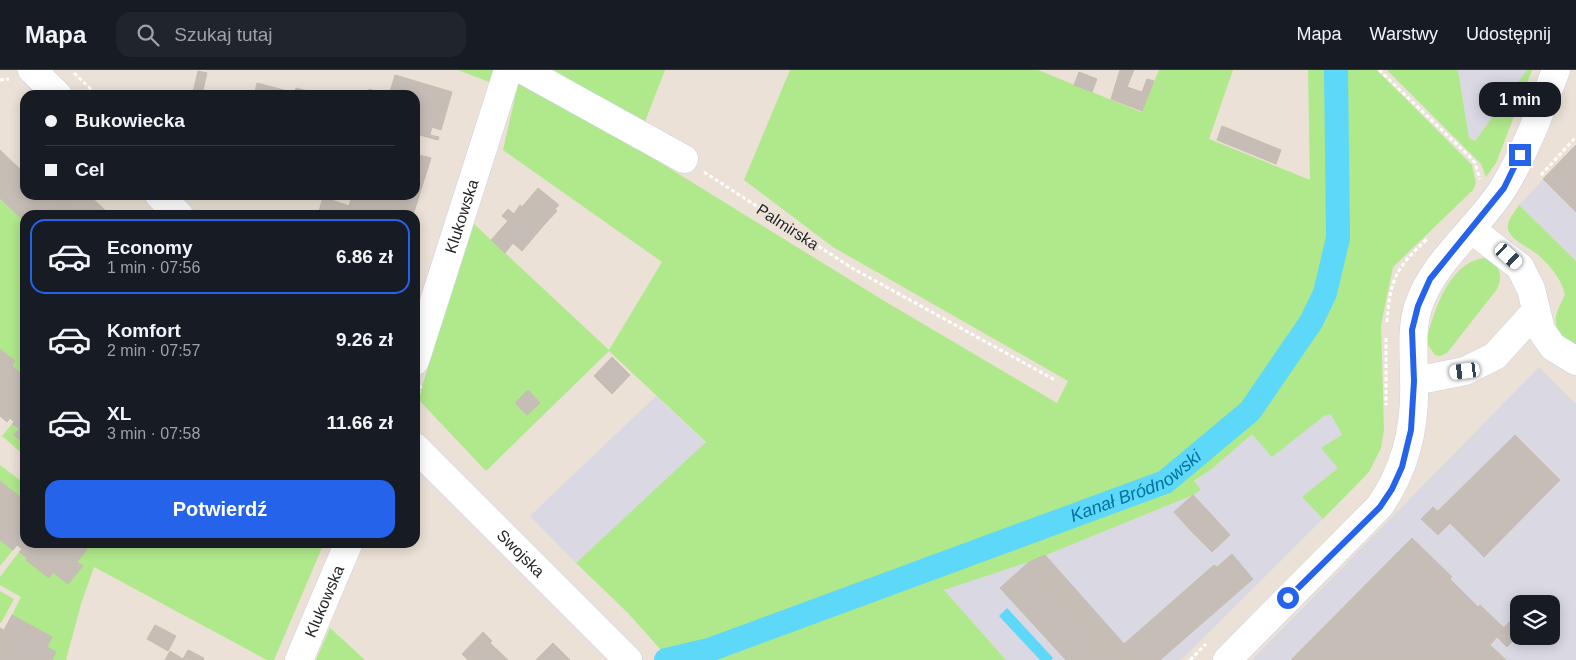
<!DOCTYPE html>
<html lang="pl">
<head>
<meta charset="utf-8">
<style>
	:root { --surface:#171b24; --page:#20242c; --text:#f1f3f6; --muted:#9ea1a6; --line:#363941; --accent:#2563eb }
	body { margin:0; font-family:Helvetica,sans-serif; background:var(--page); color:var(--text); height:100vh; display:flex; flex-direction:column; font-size:19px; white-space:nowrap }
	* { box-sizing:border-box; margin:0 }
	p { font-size:16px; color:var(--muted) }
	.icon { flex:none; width:28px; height:28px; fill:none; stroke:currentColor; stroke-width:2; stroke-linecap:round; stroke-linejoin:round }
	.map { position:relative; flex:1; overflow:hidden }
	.panel { position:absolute; left:20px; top:140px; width:400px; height:338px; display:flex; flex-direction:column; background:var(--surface); border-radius:15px; box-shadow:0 2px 12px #0003 }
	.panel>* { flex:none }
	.hud { position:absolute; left:20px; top:20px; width:400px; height:110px; border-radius:15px; box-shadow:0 2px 12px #0003; display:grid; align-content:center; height:110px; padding:0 25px; background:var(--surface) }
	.tools { position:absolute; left:1510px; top:525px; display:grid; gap:10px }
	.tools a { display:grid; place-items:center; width:50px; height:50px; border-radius:10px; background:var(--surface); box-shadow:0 2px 12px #0003; font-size:25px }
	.end { position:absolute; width:22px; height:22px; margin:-11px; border:6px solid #2563eb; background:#fff; box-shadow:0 0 0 2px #fff }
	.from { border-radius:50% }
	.bubble { position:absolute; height:35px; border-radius:15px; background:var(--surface); box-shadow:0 2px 12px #0003; font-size:16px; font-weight:600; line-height:35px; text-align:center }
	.car { position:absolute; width:15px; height:30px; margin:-15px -8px; border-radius:6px; box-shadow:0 0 4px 1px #0007; background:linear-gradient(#fff 24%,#345 0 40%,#fff 0 76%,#345 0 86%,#fff 0) }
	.hud b { display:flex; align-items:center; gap:18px; height:48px; font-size:19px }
	.hud b+b { border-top:1px solid var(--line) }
	.hud i { width:12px; height:12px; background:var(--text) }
	ul { padding:9px 0 0; list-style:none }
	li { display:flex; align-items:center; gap:15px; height:75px; margin:0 10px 8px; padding:0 15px; border:2px solid transparent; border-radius:15px }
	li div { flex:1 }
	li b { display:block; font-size:19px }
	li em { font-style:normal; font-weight:600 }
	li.on { border-color:var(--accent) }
	li>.icon { width:45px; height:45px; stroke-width:1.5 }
	.primary-button { display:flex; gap:10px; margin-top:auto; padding:10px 25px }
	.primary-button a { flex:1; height:58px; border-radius:15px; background:var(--accent); color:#fff; font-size:20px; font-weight:600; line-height:58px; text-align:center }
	header { display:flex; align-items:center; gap:30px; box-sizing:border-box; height:70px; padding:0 25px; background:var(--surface); border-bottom:1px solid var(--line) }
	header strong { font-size:24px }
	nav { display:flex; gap:28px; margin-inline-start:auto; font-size:18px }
	.search { width:350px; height:45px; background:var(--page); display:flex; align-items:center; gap:12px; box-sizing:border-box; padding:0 18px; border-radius:15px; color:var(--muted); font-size:19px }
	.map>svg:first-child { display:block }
</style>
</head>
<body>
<header>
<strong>Mapa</strong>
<div class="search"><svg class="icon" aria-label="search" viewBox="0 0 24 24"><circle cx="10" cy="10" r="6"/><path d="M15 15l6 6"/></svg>Szukaj tutaj</div>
<nav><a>Mapa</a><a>Warstwy</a><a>Udostępnij</a></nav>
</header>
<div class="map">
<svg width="1576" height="590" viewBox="0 0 1576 590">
	<rect width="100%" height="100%" fill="#ebe1d6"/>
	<g fill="#dad8e2" fill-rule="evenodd">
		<polygon points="1458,0 1527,0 1475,71 1469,68"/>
		<polygon points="1576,75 1576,191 1519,135"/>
		<path d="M1539 297 1576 334V590H1252ZM1519 534H1551V566H1519Z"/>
		<polygon points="656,326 706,373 576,493 530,446"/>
		<polygon points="1331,343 1342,365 1338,398 1302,427 1323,449 1181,590 1006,590 944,520 1029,492 1193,425 1194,412 1213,398 1252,363"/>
	</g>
	<g fill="#b0e88c">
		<polygon points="458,0 496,0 492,13"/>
		<polygon points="554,0 665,0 644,54"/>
		<polygon points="790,0 1038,0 1141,42 1159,0 1233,0 1209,69 1310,110 1308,0 1377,0 1472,95 1476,113 1473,120 1393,197 1381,255 1384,360 1381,378 1369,402 1323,449 1302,427 1338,398 1321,378 1342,365 1331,344 1324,346 1272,387 1252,364 1213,398 1194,411 1201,420 1193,425 1029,492 944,520 1006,590 670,590 628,543 576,493 706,372 609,281 486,401 418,329 474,154 609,280 662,192 503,80 520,6 881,229 1057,333 1068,311 833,177 744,110"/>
		<polygon points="1387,0 1458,0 1469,68 1475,71 1527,0 1532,0 1496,93 1486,107 1481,94"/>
		<polygon points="0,128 25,152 25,307 12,296 15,291 0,279"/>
		<path d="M1519 135 1576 191V282C1554 260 1549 254 1565 225 1562 210 1550 195 1537 184 1529 177 1511 171 1508 159 1506 151 1515 142 1519 135Z"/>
		<path d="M1485 188C1499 195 1504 204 1497 219L1447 283 1440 286 1435 285 1426 272C1433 243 1449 191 1485 188Z"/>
		<polygon points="12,354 25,367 25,386 2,366"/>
		<polygon points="0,395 25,414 25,431 0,411"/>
		<polygon points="0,470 13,480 0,496"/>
		<polygon points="78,473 324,473 274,590 267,590 94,497 81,534 66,590 52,590 56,582 47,577 52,567 12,545 21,527 0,515 0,507 19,482 48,507 53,502 68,514 82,497 77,492 87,479"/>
		<polygon points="0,521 14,529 1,553 0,552"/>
		<polygon points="330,558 365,590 316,590"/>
	</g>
	<polygon fill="#5dd8f9" points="1007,538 1053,588 1051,590 1040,590 999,546"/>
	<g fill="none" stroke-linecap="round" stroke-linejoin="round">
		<path stroke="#5dd8f9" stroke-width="24" id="s1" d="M666 590 709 580 1165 412 1250 341 1311 252 1325 223 1338 168 1336 0"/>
	</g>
	<g fill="#c6beb6" stroke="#c6bdb0">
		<polygon points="1120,0 1134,0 1127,17 1142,22 1147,9 1154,11 1142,41 1111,29"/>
		<polygon points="198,1 207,3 203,20 194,18"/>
		<polygon points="1079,2 1097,9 1092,22 1074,15"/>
		<polygon points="395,5 452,22 441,60 432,57 430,65 439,67 438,70 416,64 415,66 415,25 367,25 369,19 389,25"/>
		<polygon points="257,13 295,23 294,25 254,25"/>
		<polygon points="194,18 212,22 211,25 192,25"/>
		<polygon points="296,18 316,23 315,25 294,25"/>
		<polygon points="1222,56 1281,80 1276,94 1217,70"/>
		<polygon points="1576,75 1576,106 1558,124 1543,109"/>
		<polygon points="0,80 25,104 25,125 57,125 64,131 54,145 25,145 25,152 0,128"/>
		<polygon points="415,84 431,88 413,145 318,145 323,127 349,136 351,130 334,125 415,125"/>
		<polygon points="1576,106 1576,142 1558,124"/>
		<polygon points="538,118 559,135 555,139 557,141 544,155 522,137"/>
		<polygon points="70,125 89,125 110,145 78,145 64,131"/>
		<polygon points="64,131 78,145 54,145"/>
		<polygon points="520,135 544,155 522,181 513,173 505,183 491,170 508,151 502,146 508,139 514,144"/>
		<polygon points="0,279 15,291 12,296 25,307 25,367 21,371 14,365 19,359 12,354 14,352 10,348 7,352 0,346"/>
		<polygon points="612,287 630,305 612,324 594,306"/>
		<polygon points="528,320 540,333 527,345 515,333"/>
		<polygon points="1515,365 1560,410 1484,487 1438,441"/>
		<polygon points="0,411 25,431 25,472 78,472 87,479 77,492 83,496 68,514 53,502 49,508 26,490 27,488 19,482 22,479 17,475 13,480 0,470"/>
		<polygon points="1193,425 1210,443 1191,461 1174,442"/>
		<polygon points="1433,437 1450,453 1438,465 1421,449"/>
		<polygon points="1210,443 1230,465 1212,482 1191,461"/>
		<polygon points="1412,468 1452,507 1450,509 1478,537 1480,535 1504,558 1512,549 1519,555 1519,564 1507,577 1497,567 1490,575 1506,590 1291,590"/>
		<polygon points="1232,484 1253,509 1160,590 1127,590 1133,584 1124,574 1214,495 1217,497"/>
		<polygon points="1045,485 1069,512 1058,523 1029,492"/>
		<polygon points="1029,492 1058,523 1118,590 1066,590 1000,518"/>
		<polygon points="1069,512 1133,584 1127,590 1118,590 1058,523"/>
		<polygon points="12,545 52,567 47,577 56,582 52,590 0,590 0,558 4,560"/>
		<polygon points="155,555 176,566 168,581 147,569"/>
		<polygon points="483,562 492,571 490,573 508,590 468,590 462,584"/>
		<polygon points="553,573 570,590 536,590"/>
		<polygon points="188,580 204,588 203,590 183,589"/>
		<polygon points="170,581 183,589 186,590 165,590"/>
	</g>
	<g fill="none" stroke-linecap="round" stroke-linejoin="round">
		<defs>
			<g id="minor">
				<polyline points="32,0 58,25"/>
				<polyline points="523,0 684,89"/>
				<polyline points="159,125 179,145"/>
				<polyline points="1471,159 1520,197 1531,219 1541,260 1553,277 1576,291"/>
				<path id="s3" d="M415 291 508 0"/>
				<polyline points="1415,311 1465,301 1495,286 1536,241"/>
				<path id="s4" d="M415 377 628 590"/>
				<path id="s5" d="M299 590 349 472"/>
				<path d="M1227 590 1379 437C1406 399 1416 354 1414 308 1414 283 1411 260 1418 237 1434 189 1478 159 1504 117 1526 81 1541 39 1556 0"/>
			</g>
		</defs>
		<use href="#minor" stroke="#cbd1e2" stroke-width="29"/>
		<g stroke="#fff" stroke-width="3" stroke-dasharray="4 2.5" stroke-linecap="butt">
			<polyline points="1379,0 1470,87 1475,93 1480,109"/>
			<polyline points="74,3 97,25"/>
			<polyline points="0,10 9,9"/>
			<path id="s2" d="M704 102 852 198 1055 310"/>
			<polyline points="1541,105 1576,67"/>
			<path d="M1387 252C1390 209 1396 198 1427 169"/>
			<polyline points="1386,268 1386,335"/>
			<polyline points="415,337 421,316"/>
			<polyline points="1190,590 1206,574"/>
		</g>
		<use href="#minor" stroke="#fff" stroke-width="28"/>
	</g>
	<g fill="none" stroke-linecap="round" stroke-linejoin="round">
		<polyline stroke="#2563eb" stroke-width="6" points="1288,528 1380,437 1392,419 1402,397 1411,360 1414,311 1412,260 1418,236 1430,209 1504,118 1520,85"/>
	</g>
	<g text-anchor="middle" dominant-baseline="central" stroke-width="4.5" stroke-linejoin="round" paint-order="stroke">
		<g font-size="16" fill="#262626" stroke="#fff">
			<text stroke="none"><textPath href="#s3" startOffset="152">Klukowska</textPath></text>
			<text stroke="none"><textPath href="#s2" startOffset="100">Palmirska</textPath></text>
			<text stroke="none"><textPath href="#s4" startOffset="150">Swojska</textPath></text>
			<text stroke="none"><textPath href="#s5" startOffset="64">Klukowska</textPath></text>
		</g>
		<g font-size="18" font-style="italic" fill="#0172a0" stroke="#fff">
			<text stroke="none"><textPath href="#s1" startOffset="502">Kanał Bródnowski</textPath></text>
		</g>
	</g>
</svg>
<div class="tools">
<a><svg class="icon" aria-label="layers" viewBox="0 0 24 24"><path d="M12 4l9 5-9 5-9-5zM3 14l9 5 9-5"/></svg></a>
</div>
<i class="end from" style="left:1288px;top:528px"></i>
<i class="end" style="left:1520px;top:85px"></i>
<div class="bubble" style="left:1479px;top:12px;width:82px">1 min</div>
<i class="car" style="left:1509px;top:186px;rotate:132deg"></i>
<i class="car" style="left:1465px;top:301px;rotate:263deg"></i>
<div class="hud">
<b><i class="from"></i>Bukowiecka</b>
<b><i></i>Cel</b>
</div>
<section class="panel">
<ul>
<li class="on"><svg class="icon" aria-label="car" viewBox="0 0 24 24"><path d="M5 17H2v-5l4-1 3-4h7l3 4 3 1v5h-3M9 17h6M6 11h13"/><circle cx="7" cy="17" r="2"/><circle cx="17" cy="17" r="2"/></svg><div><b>Economy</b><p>1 min · 07:56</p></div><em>6.86 zł</em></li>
<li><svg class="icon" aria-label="car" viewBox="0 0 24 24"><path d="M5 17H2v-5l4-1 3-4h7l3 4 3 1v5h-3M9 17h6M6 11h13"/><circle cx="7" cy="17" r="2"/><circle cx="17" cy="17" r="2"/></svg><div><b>Komfort</b><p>2 min · 07:57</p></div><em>9.26 zł</em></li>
<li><svg class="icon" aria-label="car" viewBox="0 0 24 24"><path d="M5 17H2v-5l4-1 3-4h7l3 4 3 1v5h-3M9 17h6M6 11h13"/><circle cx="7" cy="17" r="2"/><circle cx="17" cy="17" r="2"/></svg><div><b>XL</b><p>3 min · 07:58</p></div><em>11.66 zł</em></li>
</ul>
<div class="primary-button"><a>Potwierdź</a></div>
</section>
</div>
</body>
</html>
